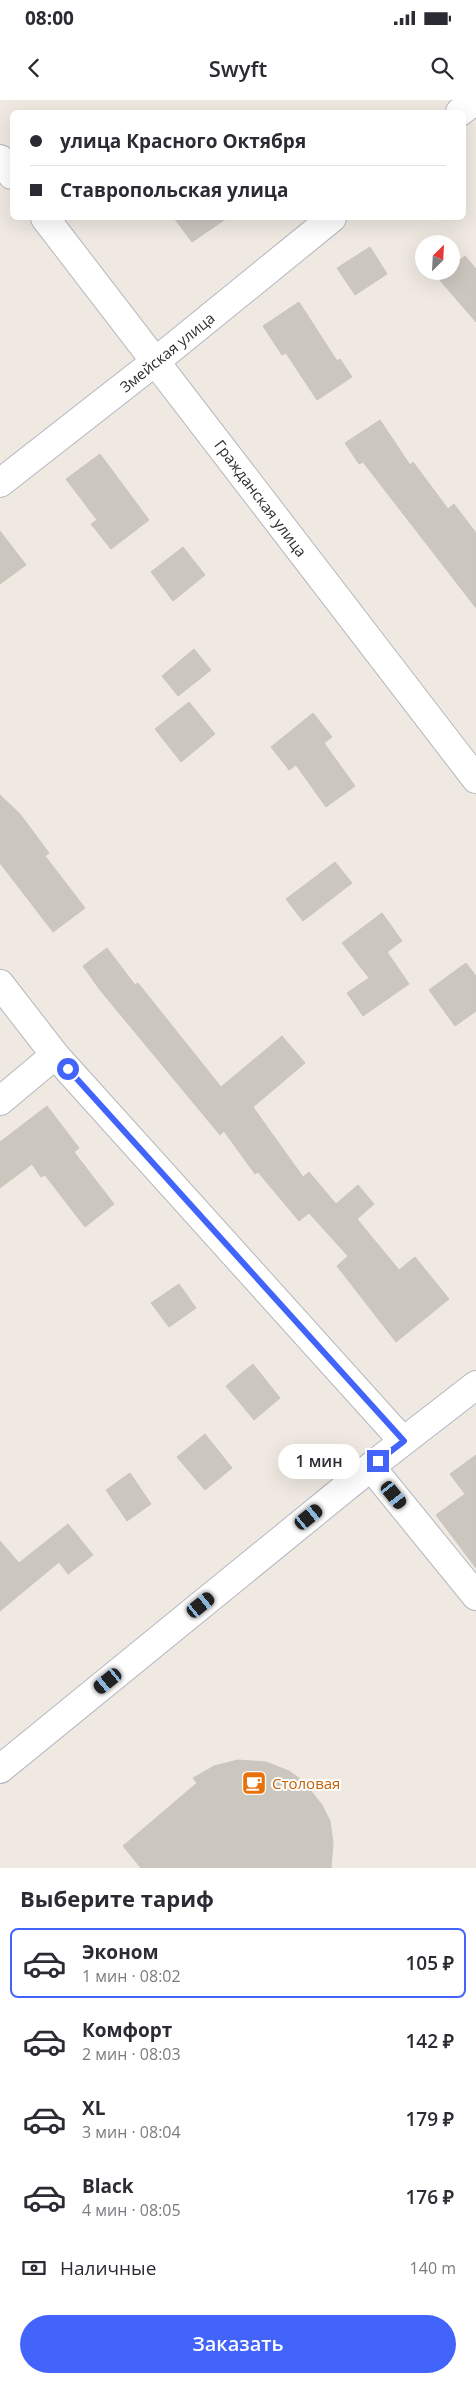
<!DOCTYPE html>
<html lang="ru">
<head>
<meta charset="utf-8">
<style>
	:root { --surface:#fff; --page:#f7f7f7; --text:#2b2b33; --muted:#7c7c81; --line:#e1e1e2; --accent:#4264fb }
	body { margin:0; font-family:"Open Sans",sans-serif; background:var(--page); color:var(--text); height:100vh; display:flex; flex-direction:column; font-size:19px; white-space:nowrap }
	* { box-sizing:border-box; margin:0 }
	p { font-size:16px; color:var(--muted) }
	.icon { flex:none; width:28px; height:28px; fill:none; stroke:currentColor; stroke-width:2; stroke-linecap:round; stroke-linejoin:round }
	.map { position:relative; height:1768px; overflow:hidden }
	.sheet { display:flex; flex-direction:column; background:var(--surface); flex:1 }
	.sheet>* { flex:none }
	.hud { position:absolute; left:10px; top:10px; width:456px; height:110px; border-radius:8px; box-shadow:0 5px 20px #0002; display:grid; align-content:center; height:110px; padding:0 20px; background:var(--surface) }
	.needle { width:32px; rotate:24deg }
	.controls { position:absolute; left:415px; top:135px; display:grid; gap:10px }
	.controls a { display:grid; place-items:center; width:45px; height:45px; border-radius:50%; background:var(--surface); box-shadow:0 5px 20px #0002; font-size:25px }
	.end { position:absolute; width:22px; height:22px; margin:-11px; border:6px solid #4264fb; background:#fff; box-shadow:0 0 0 2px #fff }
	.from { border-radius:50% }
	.bubble { position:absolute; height:35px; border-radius:18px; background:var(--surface); box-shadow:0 5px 20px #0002; font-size:16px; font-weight:600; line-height:35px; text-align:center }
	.car { position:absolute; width:15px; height:30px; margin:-15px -8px; border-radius:6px; box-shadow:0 0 4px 1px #0007; background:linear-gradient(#222 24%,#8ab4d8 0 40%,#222 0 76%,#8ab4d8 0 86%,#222 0) }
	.hud b { display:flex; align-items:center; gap:18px; height:48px; font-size:19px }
	.hud b+b { border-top:1px solid var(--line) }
	.hud i { width:12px; height:12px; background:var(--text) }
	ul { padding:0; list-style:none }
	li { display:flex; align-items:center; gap:15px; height:70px; margin:0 10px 8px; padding:0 10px; border:2px solid transparent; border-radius:8px }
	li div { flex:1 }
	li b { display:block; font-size:19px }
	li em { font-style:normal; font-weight:600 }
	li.selected { border-color:var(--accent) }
	li>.icon { width:45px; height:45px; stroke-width:1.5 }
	h2 { padding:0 20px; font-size:22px; line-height:60px }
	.pay { display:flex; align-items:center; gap:12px; height:55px; padding:0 20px; font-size:19px }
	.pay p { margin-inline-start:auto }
	.primary-button { display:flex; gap:10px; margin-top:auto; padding:10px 20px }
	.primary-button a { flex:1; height:58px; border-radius:30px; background:var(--accent); color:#fff; font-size:20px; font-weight:600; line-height:58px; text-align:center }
	.status { display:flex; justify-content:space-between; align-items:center; height:35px; padding:0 25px; background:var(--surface); direction:ltr }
	.status svg { height:14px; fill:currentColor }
	header { display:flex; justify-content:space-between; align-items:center; height:65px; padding:0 20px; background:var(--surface); font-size:22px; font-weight:600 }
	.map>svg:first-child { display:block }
</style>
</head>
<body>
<div class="status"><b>08:00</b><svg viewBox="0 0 49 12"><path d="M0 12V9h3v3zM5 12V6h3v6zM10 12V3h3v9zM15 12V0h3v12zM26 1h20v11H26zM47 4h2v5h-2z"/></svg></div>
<header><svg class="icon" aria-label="back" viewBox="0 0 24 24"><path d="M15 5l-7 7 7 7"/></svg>Swyft<svg class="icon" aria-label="search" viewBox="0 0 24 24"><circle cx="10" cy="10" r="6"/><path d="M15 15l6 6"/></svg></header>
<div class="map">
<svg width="476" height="1768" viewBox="0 0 476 1768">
	<rect width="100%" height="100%" fill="#efe9e1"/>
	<g fill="#cbc7bf" stroke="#cbc5ba">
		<polygon points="174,118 227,118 192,142"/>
		<polygon points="370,147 387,174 355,195 337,168"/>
		<polygon points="465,156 476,169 476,222 438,178 446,171 451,171 451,167"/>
		<polygon points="299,202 337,261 340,259 352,277 317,300 286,253 282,255 263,226"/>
		<polygon points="380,320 410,365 413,362 448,409 454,404 476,433 476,508 363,362 359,364 345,343"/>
		<polygon points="100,354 149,420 111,449 91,424 97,420 66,379"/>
		<polygon points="0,431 26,465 0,484"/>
		<polygon points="183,447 205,475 173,501 151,472"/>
		<polygon points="194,549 211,570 178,596 162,576"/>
		<polygon points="189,602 215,634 181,662 155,629"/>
		<polygon points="313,613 332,637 324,643 355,686 326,707 296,665 289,670 271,647"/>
		<polygon points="0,695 20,714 49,753 45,756 85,808 53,832 0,763"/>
		<polygon points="335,762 352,783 303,821 286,799"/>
		<polygon points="382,813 402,841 387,852 409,884 363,916 347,893 369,878 342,843"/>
		<polygon points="107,848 135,885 138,883 221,987 282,936 305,963 253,1007 303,1077 309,1072 336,1104 358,1085 374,1104 357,1119 399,1170 415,1157 449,1199 396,1242 337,1166 348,1156 309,1113 299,1121 258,1072 255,1074 224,1031 220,1035 100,890 83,866"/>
		<polygon points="466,863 476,876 476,911 455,926 429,890"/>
		<polygon points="47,1006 79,1048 74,1052 114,1104 85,1127 45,1075 41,1077 32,1064 0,1088 0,1042"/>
		<polygon points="179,1184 196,1208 169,1227 151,1203"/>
		<polygon points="253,1264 280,1298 254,1320 226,1286"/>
		<polygon points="205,1334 232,1368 205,1390 177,1357"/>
		<polygon points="476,1355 476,1468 436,1415 465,1394 450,1374"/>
		<polygon points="130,1373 151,1404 127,1421 106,1390"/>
		<polygon points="68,1424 93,1455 68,1474 59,1462 0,1511 0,1441 19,1463"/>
		<polygon points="238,1660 266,1662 289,1671 304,1682 322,1705 330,1721 333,1743 331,1768 141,1768 123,1746 197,1683 193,1678 214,1666"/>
	</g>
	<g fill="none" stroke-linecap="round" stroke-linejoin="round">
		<defs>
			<g id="minor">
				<polyline points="460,12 475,0"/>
				<polyline points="0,59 12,75"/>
				<polyline points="45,118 476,679"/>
				<polyline points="0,383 156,261 332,118"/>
				<polyline points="0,884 55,955 403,1341"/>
				<polyline points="0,1001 55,955"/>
				<polyline points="371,1367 476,1496"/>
				<polyline points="0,1669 378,1361 476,1285"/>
			</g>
		</defs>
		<use href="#minor" stroke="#b4b7c1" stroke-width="30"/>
		<use href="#minor" stroke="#fff" stroke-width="28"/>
	</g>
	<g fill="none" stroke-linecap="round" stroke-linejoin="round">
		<polyline stroke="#4264fb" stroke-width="6" points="68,969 404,1341 378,1361"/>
	</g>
	<defs>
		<symbol id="cafe-square" viewBox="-11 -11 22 22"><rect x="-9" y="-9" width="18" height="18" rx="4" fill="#e8710a" stroke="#fff"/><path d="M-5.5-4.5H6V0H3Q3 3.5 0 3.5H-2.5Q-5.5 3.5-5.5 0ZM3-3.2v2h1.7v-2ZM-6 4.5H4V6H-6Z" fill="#fff"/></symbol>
	</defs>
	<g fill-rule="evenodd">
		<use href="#cafe-square" x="240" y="1669" width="28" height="28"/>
	</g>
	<g text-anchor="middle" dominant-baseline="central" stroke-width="4" stroke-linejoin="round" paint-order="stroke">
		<g font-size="15" fill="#2e2e2e" stroke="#fff">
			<text transform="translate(167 252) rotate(-39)">Змейская улица</text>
			<text transform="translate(261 398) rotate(53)">Гражданская улица</text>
		</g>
		<g font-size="15" fill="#c56008" stroke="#fff" text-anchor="start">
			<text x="272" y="1683">Столовая</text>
		</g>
	</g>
</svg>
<div class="controls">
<a><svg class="needle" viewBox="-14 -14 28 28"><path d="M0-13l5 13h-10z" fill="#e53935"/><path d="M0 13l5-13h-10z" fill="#7c7c81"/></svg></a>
</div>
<i class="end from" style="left:68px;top:969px"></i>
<i class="end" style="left:378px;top:1361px"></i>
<div class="bubble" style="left:278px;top:1344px;width:82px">1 мин</div>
<i class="car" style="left:394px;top:1395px;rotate:141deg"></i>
<i class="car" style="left:309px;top:1417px;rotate:51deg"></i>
<i class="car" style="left:201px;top:1505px;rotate:51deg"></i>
<i class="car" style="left:108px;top:1581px;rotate:231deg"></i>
<div class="hud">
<b><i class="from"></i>улица Красного Октября</b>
<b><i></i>Ставропольская улица</b>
</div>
</div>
<section class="sheet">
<h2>Выберите тариф</h2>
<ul>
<li class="selected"><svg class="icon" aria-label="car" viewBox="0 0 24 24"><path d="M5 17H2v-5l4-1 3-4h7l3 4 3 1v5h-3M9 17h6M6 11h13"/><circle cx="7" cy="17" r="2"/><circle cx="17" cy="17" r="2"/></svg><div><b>Эконом</b><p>1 мин · 08:02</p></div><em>105 ₽</em></li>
<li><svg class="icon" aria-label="car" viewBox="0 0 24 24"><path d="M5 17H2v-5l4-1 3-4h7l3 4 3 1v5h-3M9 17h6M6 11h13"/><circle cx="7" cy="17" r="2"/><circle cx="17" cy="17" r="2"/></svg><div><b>Комфорт</b><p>2 мин · 08:03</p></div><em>142 ₽</em></li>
<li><svg class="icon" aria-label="car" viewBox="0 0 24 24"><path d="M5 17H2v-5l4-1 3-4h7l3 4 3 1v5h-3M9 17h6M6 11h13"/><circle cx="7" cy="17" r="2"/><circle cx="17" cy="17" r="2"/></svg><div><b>XL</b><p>3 мин · 08:04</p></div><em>179 ₽</em></li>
<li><svg class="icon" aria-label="car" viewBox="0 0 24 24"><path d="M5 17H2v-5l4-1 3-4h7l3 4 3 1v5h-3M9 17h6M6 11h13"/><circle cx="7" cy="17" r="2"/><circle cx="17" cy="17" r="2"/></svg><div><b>Black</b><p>4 мин · 08:05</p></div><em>176 ₽</em></li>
</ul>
<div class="pay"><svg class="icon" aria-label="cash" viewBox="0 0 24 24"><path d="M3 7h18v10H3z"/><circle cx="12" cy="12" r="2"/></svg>Наличные<p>140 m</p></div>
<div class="primary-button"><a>Заказать</a></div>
</section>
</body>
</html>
